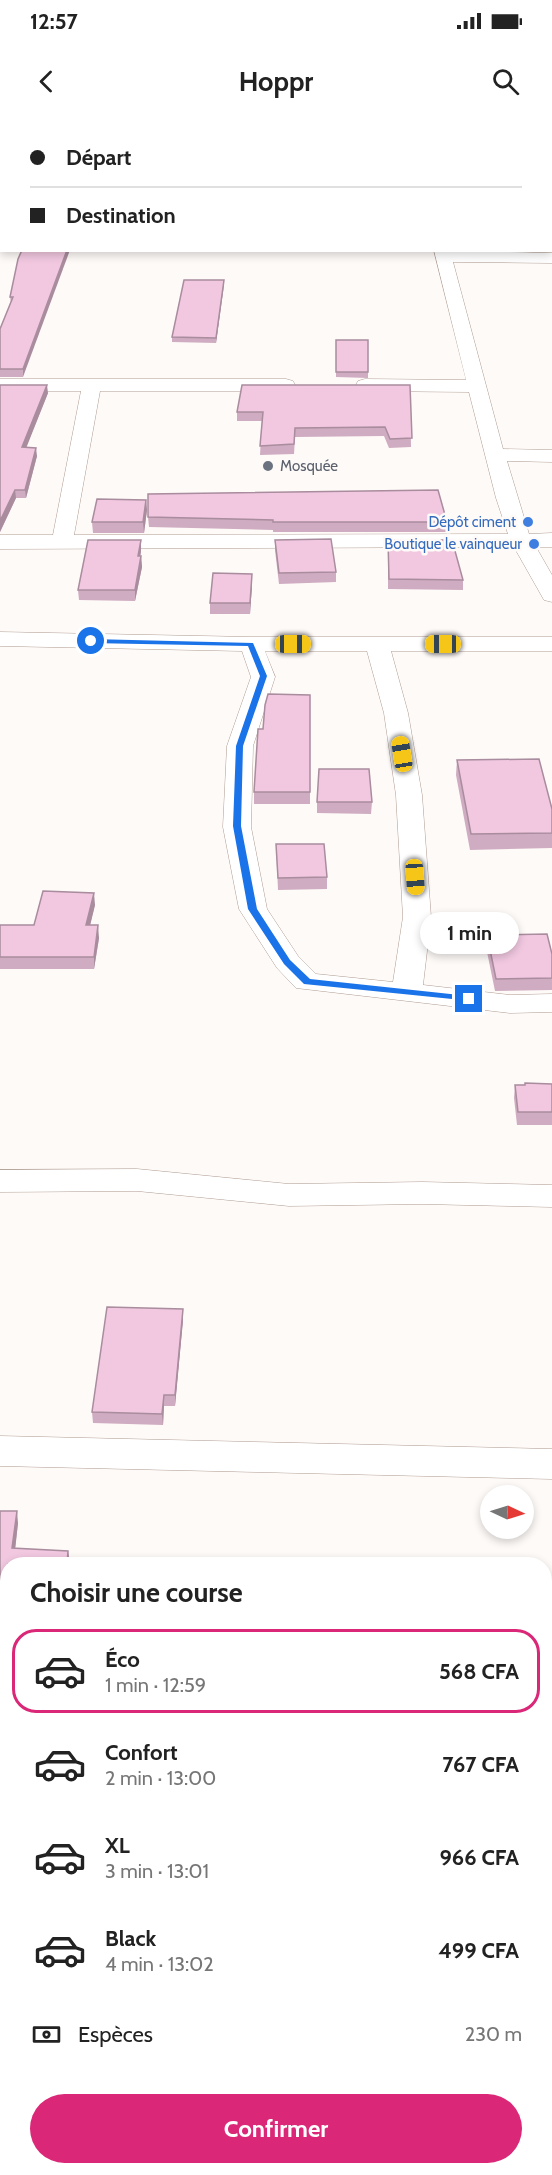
<!DOCTYPE html>
<html lang="fr">
<head>
<meta charset="utf-8">
<style>
	:root { --surface:#fff; --page:#f6f6f6; --text:#222; --muted:#767676; --line:#e0e0e0; --accent:#db2777 }
	body { margin:0; font-family:Cabin,sans-serif; background:var(--page); color:var(--text); height:100vh; display:flex; flex-direction:column; font-size:22px; white-space:nowrap }
	* { box-sizing:border-box; margin:0 }
	p { font-size:20px; color:var(--muted) }
	.icon { flex:none; width:33px; height:33px; fill:none; stroke:currentColor; stroke-width:2; stroke-linecap:round; stroke-linejoin:round }
	.map { position:relative; flex:1; overflow:hidden }
	.details { position:absolute; left:0px; top:1437px; width:552px; height:618px; display:flex; flex-direction:column; background:var(--surface); border-radius:24px 24px 0 0; box-shadow:0 3px 9px #0003 }
	.details>* { flex:none }
	.guide { position:absolute; left:0px; top:0px; width:552px; height:132px; box-shadow:0 3px 9px #0003; display:grid; align-content:center; height:132px; padding:0 30px; background:var(--surface) }
	.needle { width:39px; rotate:94deg }
	.buttons { position:absolute; left:480px; top:1365px; display:grid; gap:12px }
	.buttons a { display:grid; place-items:center; width:54px; height:54px; border-radius:50%; background:var(--surface); box-shadow:0 3px 9px #0003; font-size:30px }
	.end { position:absolute; width:27px; height:27px; margin:-14px; border:8px solid #1a73e8; background:#fff; box-shadow:0 0 0 3px #fff }
	.from { border-radius:50% }
	.bubble { position:absolute; height:42px; border-radius:21px; background:var(--surface); box-shadow:0 3px 9px #0003; font-size:20px; font-weight:700; line-height:42px; text-align:center }
	.car { position:absolute; width:18px; height:36px; margin:-18px -9px; border-radius:8px; box-shadow:0 0 4px 2px #0007; background:linear-gradient(#f5c518 24%,#345 0 40%,#f5c518 0 76%,#345 0 86%,#f5c518 0) }
	.guide b { display:flex; align-items:center; gap:21px; height:57px; font-size:22px }
	.guide b+b { border-top:2px solid var(--line) }
	.guide i { width:15px; height:15px; background:var(--text) }
	ul { padding:0; list-style:none }
	li { display:flex; align-items:center; gap:18px; height:84px; margin:0 12px 9px; padding:0 18px; border:3px solid transparent; border-radius:24px }
	li div { flex:1 }
	li b { display:block; font-size:22px }
	li em { font-style:normal; font-weight:700 }
	li.on { border-color:var(--accent) }
	li>.icon { width:54px; height:54px; stroke-width:1.5 }
	h2 { padding:0 30px; font-size:27px; line-height:72px }
	.pay { display:flex; align-items:center; gap:15px; height:66px; padding:0 30px; font-size:22px }
	.pay p { margin-inline-start:auto }
	.primary-button { display:flex; gap:12px; margin-top:auto; padding:12px 30px }
	.primary-button a { flex:1; height:69px; border-radius:36px; background:var(--accent); color:#fff; font-size:24px; font-weight:700; line-height:69px; text-align:center }
	.status { display:flex; justify-content:space-between; align-items:center; height:42px; padding:0 30px; background:var(--surface); direction:ltr }
	.status svg { height:16px; fill:currentColor }
	header { display:flex; justify-content:space-between; align-items:center; height:78px; padding:0 30px; background:var(--surface); font-size:27px; font-weight:700 }
	.map>svg:first-child { display:block }
</style>
</head>
<body>
<div class="status"><b>12:57</b><svg viewBox="0 0 49 12"><path d="M0 12V9h3v3zM5 12V6h3v6zM10 12V3h3v9zM15 12V0h3v12zM26 1h20v11H26zM47 4h2v5h-2z"/></svg></div>
<header><svg class="icon" aria-label="back" viewBox="0 0 24 24"><path d="M15 5l-7 7 7 7"/></svg>Hoppr<svg class="icon" aria-label="search" viewBox="0 0 24 24"><circle cx="10" cy="10" r="6"/><path d="M15 15l6 6"/></svg></header>
<div class="map">
<svg width="552" height="2055" viewBox="0 0 552 2055">
	<rect width="100%" height="100%" fill="#fefaf8"/>
	<g fill="none" stroke-linecap="round" stroke-linejoin="round">
		<defs>
			<g id="minor">
				<polygon points="138,0 152,0 137,2"/>
				<rect x="384" y="0" width="14" height="2"/>
				<polygon points="0,6 2,6 0,18"/>
				<polygon points="434,130 552,133 552,143 453,142 503,329 552,330 552,342 507,341 529,414 552,413 552,427 536,427 552,455 552,482 544,480 514,427 0,429 0,415 53,415 81,271 0,271 0,259 286,259 293,261 295,265 293,269 286,271 100,271 74,415 508,414 496,378 469,272 365,271 358,269 356,265 358,261 365,259 466,260"/>
				<path d="M0 512 251 517H552V531H391L408 593 422 675 431 797 423 865 510 875 552 874V892L510 893 296 868 277 848 239 789 223 707 227 626 251 557 242 531 0 526ZM265 531H367L384 593 396 675 403 797 393 862 316 854 298 836 267 789 251 707 253 626 275 557Z"/>
				<polygon points="137,1049 289,1064 422,1062 552,1065 552,1087 422,1084 289,1086 137,1071 0,1072 0,1050"/>
				<polygon points="0,1316 552,1329 552,1359 0,1346"/>
				<rect x="0" y="1652" width="8" height="40"/>
				<polygon points="544,1676 552,1677 552,1719 544,1718"/>
			</g>
		</defs>
		<use href="#minor" stroke="#af9c91" stroke-width="1"/>
		<use href="#minor" fill="#fff" fill-rule="evenodd"/>
	</g>
	<g fill="#cfacc1">
		<polygon points="22,130 23,257 0,257 0,209 11,183 10,177"/>
		<polygon points="224,160 216,223 172,222 172,217"/>
		<polygon points="336,220 368,220 368,258 336,257"/>
		<polygon points="0,265 48,273 26,327 37,336 26,378 16,378 0,412"/>
		<polygon points="410,265 411,327 389,328 384,316 295,317 294,334 260,335 262,301 237,301 237,292"/>
		<polygon points="146,380 147,390 144,413 93,413 92,402"/>
		<polygon points="148,397 447,402 447,412 273,412 273,410 149,407"/>
		<polygon points="275,420 336,452 336,462 279,464 275,430"/>
		<polygon points="388,420 463,460 463,470 388,469"/>
		<polygon points="141,431 140,436 141,436 142,447 135,481 79,480 78,470"/>
		<polygon points="252,464 250,494 210,494 210,483"/>
		<polygon points="310,575 310,684 254,684 254,672 263,609"/>
		<polygon points="457,640 552,689 552,728 470,730 456,655"/>
		<polygon points="317,682 372,682 371,694 317,693"/>
		<polygon points="276,724 327,757 327,769 278,770"/>
		<polygon points="95,785 90,805 99,818 94,849 0,849 0,805 34,805"/>
		<polygon points="487,815 552,834 552,870 495,871 486,827"/>
		<polygon points="552,964 552,1005 517,1005 514,978 515,965"/>
		<polygon points="183,1189 183,1200 175,1286 164,1286 163,1305 93,1303 92,1292"/>
		<polygon points="0,1391 18,1403 15,1428 70,1442 8,1444 8,1491 0,1491"/>
		<polygon points="0,1691 8,1692 8,1726 0,1725"/>
		<polygon points="0,1809 8,1809 8,1881 0,1880"/>
	</g>
	<g fill="#a98c9d">
		<polygon points="67,130 70,130 23,257 23,249"/>
		<polygon points="224,160 224,165 216,223 216,218"/>
		<polygon points="47,265 48,273 23,336 22,327"/>
		<polygon points="36,328 37,336 26,378 25,370"/>
		<polygon points="15,370 16,378 0,412 0,401"/>
		<polygon points="146,380 147,390 144,413 143,402"/>
		<polygon points="141,420 141,431 139,446 138,436"/>
		<polygon points="141,436 142,447 135,481 135,470"/>
		<polygon points="252,454 252,464 250,494 250,483"/>
		<polygon points="94,773 95,785 87,818 86,805"/>
		<polygon points="98,805 99,818 94,849 94,837"/>
		<polygon points="183,1189 183,1200 175,1286 175,1275"/>
		<polygon points="164,1275 164,1286 163,1305 162,1294"/>
		<polygon points="17,1391 18,1403 14,1440 12,1428"/>
		<polygon points="68,1431 70,1442 69,1444 67,1444"/>
	</g>
	<g fill="#f1c8e0" stroke="#a98c9d" stroke-width="1.5">
		<polygon points="14,0 95,0 94,2 13,2"/>
		<polygon points="2,31 2,64 0,64 0,34"/>
		<polygon points="2,76 2,112 0,112 0,77"/>
		<polygon points="22,130 67,130 23,249 0,249 0,209 13,177 10,177 18,139"/>
		<polygon points="184,160 224,160 216,218 172,217"/>
		<rect x="336" y="220" width="32" height="32"/>
		<polygon points="0,265 47,265 22,327 36,328 25,370 15,370 0,401"/>
		<polygon points="242,265 410,265 412,318 390,319 385,307 295,308 294,324 260,326 263,292 237,292"/>
		<polygon points="438,370 447,402 273,402 273,400 148,397 148,374"/>
		<polygon points="97,379 146,380 143,402 92,402"/>
		<polygon points="331,419 336,452 279,453 275,420"/>
		<polygon points="88,420 141,420 138,436 141,436 135,470 78,470"/>
		<polygon points="388,420 452,420 463,460 389,459"/>
		<polygon points="213,453 252,454 250,483 210,483"/>
		<polygon points="268,574 310,575 310,672 254,672 258,609 263,609 265,585"/>
		<polygon points="539,639 552,689 552,713 471,714 457,640"/>
		<polygon points="319,649 369,649 372,682 317,682"/>
		<polygon points="276,724 324,724 327,757 278,758"/>
		<polygon points="43,771 94,773 86,805 98,805 94,837 0,837 0,805 34,805"/>
		<polygon points="547,814 552,834 552,858 496,859 487,815"/>
		<polygon points="525,963 552,964 552,992 518,992 515,965 525,965"/>
		<polygon points="107,1187 183,1189 175,1275 164,1275 162,1294 92,1292"/>
		<polygon points="0,1391 17,1391 12,1428 68,1431 67,1444 8,1444 8,1479 0,1479"/>
		<polygon points="0,1691 8,1692 8,1719 0,1719"/>
		<polygon points="0,1809 8,1809 8,1869 0,1868"/>
	</g>
	<polygon fill="#1a73e8" points="91,519 253,523 267,556 243,626 241,706 257,789 290,840 310,859 469,876 473,879 472,881 304,864 284,844 248,789 233,706 236,626 260,556 248,526 89,523"/>
	<circle fill="#6b7280" stroke="#fefaf8" stroke-width="2" cx="268" cy="346" r="6"/>
	<g fill="#3f7fe0" stroke="#fefaf8" stroke-width="2">
		<circle cx="528" cy="402" r="6"/>
		<circle cx="534" cy="424" r="6"/>
	</g>
	<g text-anchor="middle" dominant-baseline="central" stroke-width="5" stroke-linejoin="round" paint-order="stroke">
		<g font-size="15" fill="#5b616d" stroke="#fefaf8" text-anchor="start">
			<text x="280" y="346">Mosquée</text>
		</g>
		<g font-size="15" fill="#366cbe" stroke="#fefaf8" text-anchor="end">
			<text x="516" y="402">Dépôt ciment</text>
			<text x="522" y="424">Boutique le vainqueur</text>
		</g>
	</g>
</svg>
<div class="buttons">
<a><svg class="needle" viewBox="-14 -14 28 28"><path d="M0-13l5 13h-10z" fill="#e53935"/><path d="M0 13l5-13h-10z" fill="#767676"/></svg></a>
</div>
<i class="end from" style="left:91px;top:521px"></i>
<i class="end" style="left:469px;top:879px"></i>
<div class="bubble" style="left:420px;top:792px;width:99px">1 min</div>
<i class="car" style="left:293px;top:524px;rotate:90deg"></i>
<i class="car" style="left:443px;top:524px;rotate:270deg"></i>
<i class="car" style="left:402px;top:634px;rotate:351deg"></i>
<i class="car" style="left:415px;top:757px;rotate:176deg"></i>
<div class="guide">
<b><i class="from"></i>Départ</b>
<b><i></i>Destination</b>
</div>
<section class="details">
<h2>Choisir une course</h2>
<ul>
<li class="on"><svg class="icon" aria-label="car" viewBox="0 0 24 24"><path d="M5 17H2v-5l4-1 3-4h7l3 4 3 1v5h-3M9 17h6M6 11h13"/><circle cx="7" cy="17" r="2"/><circle cx="17" cy="17" r="2"/></svg><div><b>Éco</b><p>1 min · 12:59</p></div><em>568 CFA</em></li>
<li><svg class="icon" aria-label="car" viewBox="0 0 24 24"><path d="M5 17H2v-5l4-1 3-4h7l3 4 3 1v5h-3M9 17h6M6 11h13"/><circle cx="7" cy="17" r="2"/><circle cx="17" cy="17" r="2"/></svg><div><b>Confort</b><p>2 min · 13:00</p></div><em>767 CFA</em></li>
<li><svg class="icon" aria-label="car" viewBox="0 0 24 24"><path d="M5 17H2v-5l4-1 3-4h7l3 4 3 1v5h-3M9 17h6M6 11h13"/><circle cx="7" cy="17" r="2"/><circle cx="17" cy="17" r="2"/></svg><div><b>XL</b><p>3 min · 13:01</p></div><em>966 CFA</em></li>
<li><svg class="icon" aria-label="car" viewBox="0 0 24 24"><path d="M5 17H2v-5l4-1 3-4h7l3 4 3 1v5h-3M9 17h6M6 11h13"/><circle cx="7" cy="17" r="2"/><circle cx="17" cy="17" r="2"/></svg><div><b>Black</b><p>4 min · 13:02</p></div><em>499 CFA</em></li>
</ul>
<div class="pay"><svg class="icon" aria-label="cash" viewBox="0 0 24 24"><path d="M3 7h18v10H3z"/><circle cx="12" cy="12" r="2"/></svg>Espèces<p>230 m</p></div>
<div class="primary-button"><a>Confirmer</a></div>
</section>
</div>
</body>
</html>
